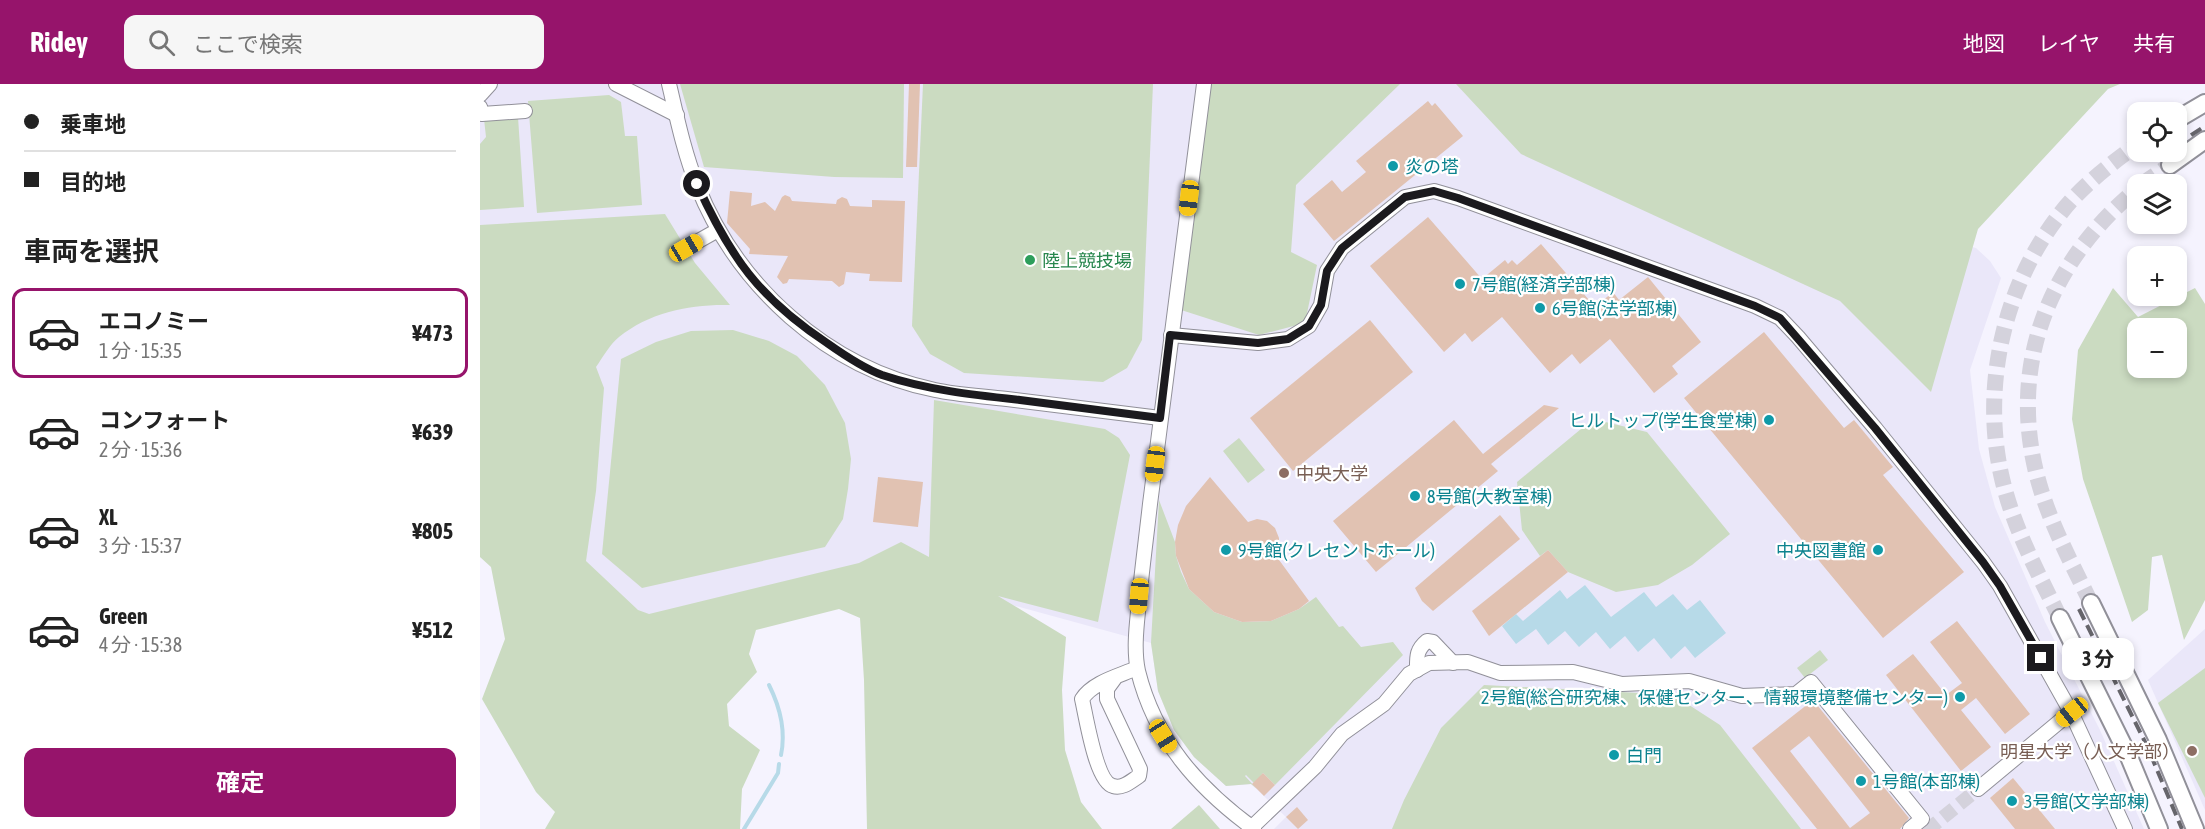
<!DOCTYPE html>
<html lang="ja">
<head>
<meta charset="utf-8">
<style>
	:root { --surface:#fff; --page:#f6f6f6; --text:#222; --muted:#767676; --line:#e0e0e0; --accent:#96146b }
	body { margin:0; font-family:"Asap Condensed","Noto Sans JP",sans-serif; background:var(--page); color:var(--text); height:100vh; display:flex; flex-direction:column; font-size:22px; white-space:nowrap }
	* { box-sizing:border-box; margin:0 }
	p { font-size:20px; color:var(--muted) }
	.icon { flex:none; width:33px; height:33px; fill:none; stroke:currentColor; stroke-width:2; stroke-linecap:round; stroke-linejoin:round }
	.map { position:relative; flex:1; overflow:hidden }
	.drawer { display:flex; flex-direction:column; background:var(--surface); width:480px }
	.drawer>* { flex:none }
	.guide { display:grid; align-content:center; height:132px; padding:0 24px; background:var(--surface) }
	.tools { position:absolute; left:1647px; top:18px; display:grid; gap:12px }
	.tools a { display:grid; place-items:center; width:60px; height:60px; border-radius:12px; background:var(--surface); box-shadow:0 3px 9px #0003; font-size:30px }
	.end { position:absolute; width:27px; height:27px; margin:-14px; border:8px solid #1b1a1e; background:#fff; box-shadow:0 0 0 3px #fff }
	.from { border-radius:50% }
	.bubble { position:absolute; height:42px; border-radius:12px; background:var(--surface); box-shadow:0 3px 9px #0003; font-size:20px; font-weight:700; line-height:42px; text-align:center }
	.car { position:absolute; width:18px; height:36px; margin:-18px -9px; border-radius:8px; box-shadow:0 0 4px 2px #0007; background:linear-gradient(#f5c518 24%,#345 0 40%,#f5c518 0 76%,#345 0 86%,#f5c518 0) }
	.guide b { display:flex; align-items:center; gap:21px; height:57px; font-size:22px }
	.guide b+b { border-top:2px solid var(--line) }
	.guide i { width:15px; height:15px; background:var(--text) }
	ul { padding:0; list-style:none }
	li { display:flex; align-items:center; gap:18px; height:90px; margin:0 12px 9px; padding:0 12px; border:3px solid transparent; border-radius:12px }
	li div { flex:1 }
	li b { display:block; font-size:22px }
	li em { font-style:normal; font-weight:700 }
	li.selected { border-color:var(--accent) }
	li>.icon { width:54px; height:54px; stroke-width:1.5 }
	h2 { padding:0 24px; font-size:27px; line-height:72px }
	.cta { display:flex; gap:12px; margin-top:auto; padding:12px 24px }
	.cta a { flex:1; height:69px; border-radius:12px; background:var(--accent); color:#fff; font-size:24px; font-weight:700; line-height:69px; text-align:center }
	header { display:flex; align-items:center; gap:36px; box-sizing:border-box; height:84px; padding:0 30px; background:var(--accent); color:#fff }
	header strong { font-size:28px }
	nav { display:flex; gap:33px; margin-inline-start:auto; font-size:21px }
	.search { width:420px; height:54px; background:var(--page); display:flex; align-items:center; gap:15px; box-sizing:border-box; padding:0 21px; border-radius:12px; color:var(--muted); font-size:22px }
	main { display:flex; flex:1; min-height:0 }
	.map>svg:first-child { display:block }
</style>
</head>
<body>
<header>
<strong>Ridey</strong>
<div class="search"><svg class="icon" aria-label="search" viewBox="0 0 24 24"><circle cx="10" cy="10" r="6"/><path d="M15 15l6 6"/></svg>ここで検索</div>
<nav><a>地図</a><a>レイヤ</a><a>共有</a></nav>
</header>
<main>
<section class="drawer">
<div class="guide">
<b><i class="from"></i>乗車地</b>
<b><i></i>目的地</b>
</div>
<h2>車両を選択</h2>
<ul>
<li class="selected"><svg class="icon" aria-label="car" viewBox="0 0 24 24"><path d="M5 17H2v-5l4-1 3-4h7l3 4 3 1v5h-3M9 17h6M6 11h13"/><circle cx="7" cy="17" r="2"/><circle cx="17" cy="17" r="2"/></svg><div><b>エコノミー</b><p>1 分 · 15:35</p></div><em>¥473</em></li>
<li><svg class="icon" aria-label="car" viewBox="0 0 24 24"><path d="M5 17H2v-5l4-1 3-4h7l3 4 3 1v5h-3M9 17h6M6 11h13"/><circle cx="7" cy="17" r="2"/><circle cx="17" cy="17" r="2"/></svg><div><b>コンフォート</b><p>2 分 · 15:36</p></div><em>¥639</em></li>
<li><svg class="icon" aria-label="car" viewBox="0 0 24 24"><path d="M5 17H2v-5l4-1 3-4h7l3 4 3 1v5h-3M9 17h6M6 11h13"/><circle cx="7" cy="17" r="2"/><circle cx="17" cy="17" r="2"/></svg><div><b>XL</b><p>3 分 · 15:37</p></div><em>¥805</em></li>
<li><svg class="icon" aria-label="car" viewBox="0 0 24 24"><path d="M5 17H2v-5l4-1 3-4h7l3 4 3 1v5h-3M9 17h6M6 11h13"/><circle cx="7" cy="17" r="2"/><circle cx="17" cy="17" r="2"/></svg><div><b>Green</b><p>4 分 · 15:38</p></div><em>¥512</em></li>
</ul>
<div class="cta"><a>確定</a></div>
</section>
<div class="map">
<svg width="1725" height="745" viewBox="0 0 1725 745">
	<rect width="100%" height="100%" fill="#f5f3fe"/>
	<g fill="#eae7f9">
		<polygon points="0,0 1059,0 1368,130 1496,164 1510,177 1521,194 1490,286 1499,365 1515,423 1565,538 1620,646 1664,745 794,745 806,733 771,700 746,702 714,673 694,646 678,607 671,559 393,483 161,536 99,481 0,209"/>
		<polygon points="1725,545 1725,726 1668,596"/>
	</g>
	<g fill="#cbdbc1" fill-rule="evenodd">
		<polygon points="200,0 424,0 423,94 354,93 224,83"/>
		<polygon points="443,0 673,0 662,256 647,284 623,298 484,289 450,270 432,242"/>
		<polygon points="723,0 920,0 816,101 811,168 837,181 825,239 779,251 698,225"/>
		<polygon points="976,0 1640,0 1628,5 1498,145 1451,308 1360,217 1041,70"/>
		<polygon points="129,11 141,18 145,52 157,52 162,121 57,129 48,17"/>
		<polygon points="38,33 44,123 0,126 0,60 6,53 4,35"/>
		<path d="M185 130 215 179 250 221C210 220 170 228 139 253 130 260 123 273 116 283L124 304 116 407 106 477 158 526 169 530 379 479 421 458 449 473 454 316 625 345 639 354 650 371 618 538 518 512 586 553 582 606 585 666 601 718 622 745H387L384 596 380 534 359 525 276 546 269 570 277 588 247 620 249 642 280 666 262 705 260 745H65L75 728 56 708 2 615 25 555 11 483 0 473V141Z"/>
		<path d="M1633 204 1658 233 1715 204 1725 220V516L1704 556 1682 471 1672 473 1668 526 1652 538 1603 395 1592 335 1598 266ZM1658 244H1696V284H1658Z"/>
		<polygon points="253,246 289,257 317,272 345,301 365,339 371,375 368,405 363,435 345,463 162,504 122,470 141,275 176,258 211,247"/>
		<polygon points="1113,335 1167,348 1250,450 1212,481 1178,501 1136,508 1088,488 1068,466 1060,472 1042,446 1037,398"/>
		<polygon points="759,354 785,386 768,399 743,367"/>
		<polygon points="679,416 695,458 696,472 701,488 709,505 734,528 762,538 791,537 819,525 836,513 859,543 863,542 881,563 913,558 923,571 795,701 783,689 780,693 778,703 766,691 765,692 777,705 771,700 746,702 714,673 694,646 678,607 671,559"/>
		<polygon points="1340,566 1348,576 1325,594 1317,584"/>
		<polygon points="1725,584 1725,714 1678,619"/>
		<polygon points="1004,601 1199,611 1206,619 1240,641 1321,745 912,745 924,716 961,644"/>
		<polygon points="719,721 740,745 691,745"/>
	</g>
	<polygon fill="#b7dae8" points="1105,501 1131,533 1164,508 1176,523 1193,510 1207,526 1220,516 1246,549 1215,574 1205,562 1191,575 1174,554 1158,568 1145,552 1130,565 1116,548 1099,563 1085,547 1068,561 1056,545 1036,560 1022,542 1036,530 1043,537 1080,506 1087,515"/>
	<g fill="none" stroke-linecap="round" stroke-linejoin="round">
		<g stroke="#b7dae8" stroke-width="4">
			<path d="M289 601C300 623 306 647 301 671"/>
			<polyline points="264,745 298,689 299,680"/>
		</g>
	</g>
	<g fill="#e1c2b2" fill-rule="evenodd">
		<polygon points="429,0 440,0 437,83 426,83"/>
		<polygon points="948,17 952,22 955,19 983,52 854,157 823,120 852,96 862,108 886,88 876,77"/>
		<polygon points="250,107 272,109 271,122 285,118 295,127 302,113 305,111 310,113 312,117 356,120 357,116 362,113 367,115 370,122 392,123 392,116 425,117 422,198 389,197 390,190 366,188 364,200 359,203 352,197 309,195 307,199 303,200 297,193 308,172 269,170 270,165 247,139"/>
		<polygon points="948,133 1002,195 1025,176 1028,180 1032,176 1037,181 1061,160 1115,223 1133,208 1139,216 1168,193 1221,258 1192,282 1198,290 1174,309 1130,255 1100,280 1092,270 1070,289 1022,233 992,258 985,249 964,268 890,182"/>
		<polygon points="890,236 933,288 813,387 770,334"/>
		<polygon points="1284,248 1364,344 1374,336 1413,383 1403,391 1484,488 1403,554 1204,314"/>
		<polygon points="1064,321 1079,324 1011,380 1018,387 896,488 853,437 974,336 1003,370"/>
		<polygon points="398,393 443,398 438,443 393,438"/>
		<polygon points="730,393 768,438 777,435 787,437 795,444 799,454 799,462 794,469 829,517 819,525 791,537 762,538 734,528 709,505 696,472 695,458 698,441 706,422"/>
		<polygon points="1020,431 1040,455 953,527 942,517 935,504"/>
		<polygon points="1068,466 1088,488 1009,552 992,527"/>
		<polygon points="1477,537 1550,630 1525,650 1496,614 1481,626 1511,663 1481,687 1406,591 1433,570 1466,611 1482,599 1450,558"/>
		<path d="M1333 616 1429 734 1420 745H1337L1272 664ZM1329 652 1390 729 1370 744 1310 667Z"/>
		<polygon points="783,689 795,701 784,712 772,700"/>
		<polygon points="1533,694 1575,745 1535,745 1510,714"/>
		<polygon points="817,723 828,736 818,745 806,733"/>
	</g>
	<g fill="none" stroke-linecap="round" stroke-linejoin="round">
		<polyline stroke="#d4d2dc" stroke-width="14" stroke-dasharray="14 7" stroke-linecap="butt" points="1447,741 1450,744 1498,705"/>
		<g stroke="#d4d2dc" stroke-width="16" stroke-dasharray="16 8" stroke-linecap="butt">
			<polyline points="1662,100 1690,81"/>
			<path d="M1611 519C1593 482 1573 445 1561 406 1525 289 1565 181 1658 104"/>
			<path d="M1580 534C1557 487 1532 441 1521 390 1502 303 1523 205 1577 134 1599 104 1628 82 1658 60"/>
		</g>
		<defs>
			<g id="minor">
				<polyline points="136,0 197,31"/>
				<path d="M189 0C197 34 204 68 217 101 257 202 347 284 455 306 478 311 503 312 527 315 578 321 629 328 680 334"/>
				<path d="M724 0C705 140 687 280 670 420 666 456 661 492 658 528 656 547 654 568 658 587 675 656 718 704 774 745"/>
				<polyline points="0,11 10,0"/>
				<polyline points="0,23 2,30 45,27"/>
				<polyline points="206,164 238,146"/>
				<polyline points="691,251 778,259 808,255 829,242 841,221 847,187 862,164 925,113 954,107 978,114 1275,222 1300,234 1318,253 1395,344 1503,478 1520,502 1591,628 1645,745"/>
				<path d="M937 586C937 573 936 566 947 557L953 558 973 579"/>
				<path d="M635 594 627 605V615L660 685 659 692C651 697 643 705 633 702 616 698 606 632 602 615 613 598 639 592 657 584"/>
				<polyline points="1498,705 1591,628"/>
				<polyline points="770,745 835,683 862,650 904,620 929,590 949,579 988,578 1020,589 1093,588 1142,600 1209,597 1262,612 1316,610 1331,598 1442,735 1430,745"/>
			</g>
			<g id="major">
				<polyline points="1696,36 1725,19"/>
				<polyline points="1690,81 1725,56"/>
				<polyline points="1611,519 1678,656 1715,745"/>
				<polyline points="1580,534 1649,673 1679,745"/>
			</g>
		</defs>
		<use href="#minor" stroke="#919099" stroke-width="16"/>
		<use href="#major" stroke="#919099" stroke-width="20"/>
		<use href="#minor" stroke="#fff" stroke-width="14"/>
		<use href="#major" stroke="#fff" stroke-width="16"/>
		<g stroke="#66656b" stroke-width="4" stroke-dasharray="12 6" stroke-linecap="butt">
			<polyline points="1696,61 1725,42"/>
			<polyline points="1682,70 1686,68"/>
			<polyline points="1599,525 1667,662 1702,745"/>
		</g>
	</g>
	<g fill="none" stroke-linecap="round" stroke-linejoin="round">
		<path stroke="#1b1a1e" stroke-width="8" d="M217 100C250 173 279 214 347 259 364 271 383 284 402 291 447 306 494 311 540 316 587 322 634 328 680 334L690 251 778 259 808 255 829 242 841 221 847 187 862 164 925 113 954 107 978 114 1275 222 1300 234 1395 344 1503 478 1520 502 1561 574"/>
	</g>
	<g fill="#0f9aa8" stroke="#fff" stroke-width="2">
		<circle cx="913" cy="82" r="6"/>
		<circle cx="980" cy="200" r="6"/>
		<circle cx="1060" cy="224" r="6"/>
		<circle cx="1289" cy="336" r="6"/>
		<circle cx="935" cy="412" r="6"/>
		<circle cx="746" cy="466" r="6"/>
		<circle cx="1398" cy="466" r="6"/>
		<circle cx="1480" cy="613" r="6"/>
		<circle cx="1134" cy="671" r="6"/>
		<circle cx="1381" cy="697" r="6"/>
		<circle cx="1532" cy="717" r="6"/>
	</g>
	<circle fill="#2e9e5b" stroke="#fff" stroke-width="2" cx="550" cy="176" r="6"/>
	<g fill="#8d6e63" stroke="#fff" stroke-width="2">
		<circle cx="804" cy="389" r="6"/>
		<circle cx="1712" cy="667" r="6"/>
	</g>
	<g text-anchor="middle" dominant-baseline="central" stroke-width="4.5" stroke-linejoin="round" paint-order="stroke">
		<g font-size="18" fill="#0d838f" stroke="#fff" text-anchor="start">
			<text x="925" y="82">炎の塔</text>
			<text x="992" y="200">7号館(経済学部棟)</text>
			<text x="1072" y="224">6号館(法学部棟)</text>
			<text x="1277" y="336" text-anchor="end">ヒルトップ(学生食堂棟)</text>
			<text x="947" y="412">8号館(大教室棟)</text>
			<text x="758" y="466">9号館(クレセントホール)</text>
			<text x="1386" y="466" text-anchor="end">中央図書館</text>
			<text x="1468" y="613" text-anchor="end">2号館(総合研究棟、保健センター、情報環境整備センター)</text>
			<text x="1146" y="671">白門</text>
			<text x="1393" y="697">1号館(本部棟)</text>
			<text x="1544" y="717">3号館(文学部棟)</text>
		</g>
		<g font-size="18" fill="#27864d" stroke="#fff" text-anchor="start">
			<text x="562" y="176">陸上競技場</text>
		</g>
		<g font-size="18" fill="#785e54" stroke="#fff" text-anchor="start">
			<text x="816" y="389">中央大学</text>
			<text x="1700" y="667" text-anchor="end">明星大学（人文学部）</text>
		</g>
	</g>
</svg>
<div class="tools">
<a><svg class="icon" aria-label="locate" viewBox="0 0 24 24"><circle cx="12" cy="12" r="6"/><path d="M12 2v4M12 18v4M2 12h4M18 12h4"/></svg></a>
<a><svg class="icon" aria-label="layers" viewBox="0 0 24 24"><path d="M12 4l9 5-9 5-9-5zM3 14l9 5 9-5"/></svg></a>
<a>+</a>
<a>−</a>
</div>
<i class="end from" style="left:217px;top:100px"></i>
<i class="end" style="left:1561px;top:574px"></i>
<div class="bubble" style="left:1582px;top:554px;width:72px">3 分</div>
<i class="car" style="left:709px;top:114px;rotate:187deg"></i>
<i class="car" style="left:206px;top:164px;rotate:60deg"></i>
<i class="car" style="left:675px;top:380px;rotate:187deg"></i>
<i class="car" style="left:659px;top:512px;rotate:185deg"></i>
<i class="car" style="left:1592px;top:628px;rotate:231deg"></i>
<i class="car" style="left:683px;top:652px;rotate:148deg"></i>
</div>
</main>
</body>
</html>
